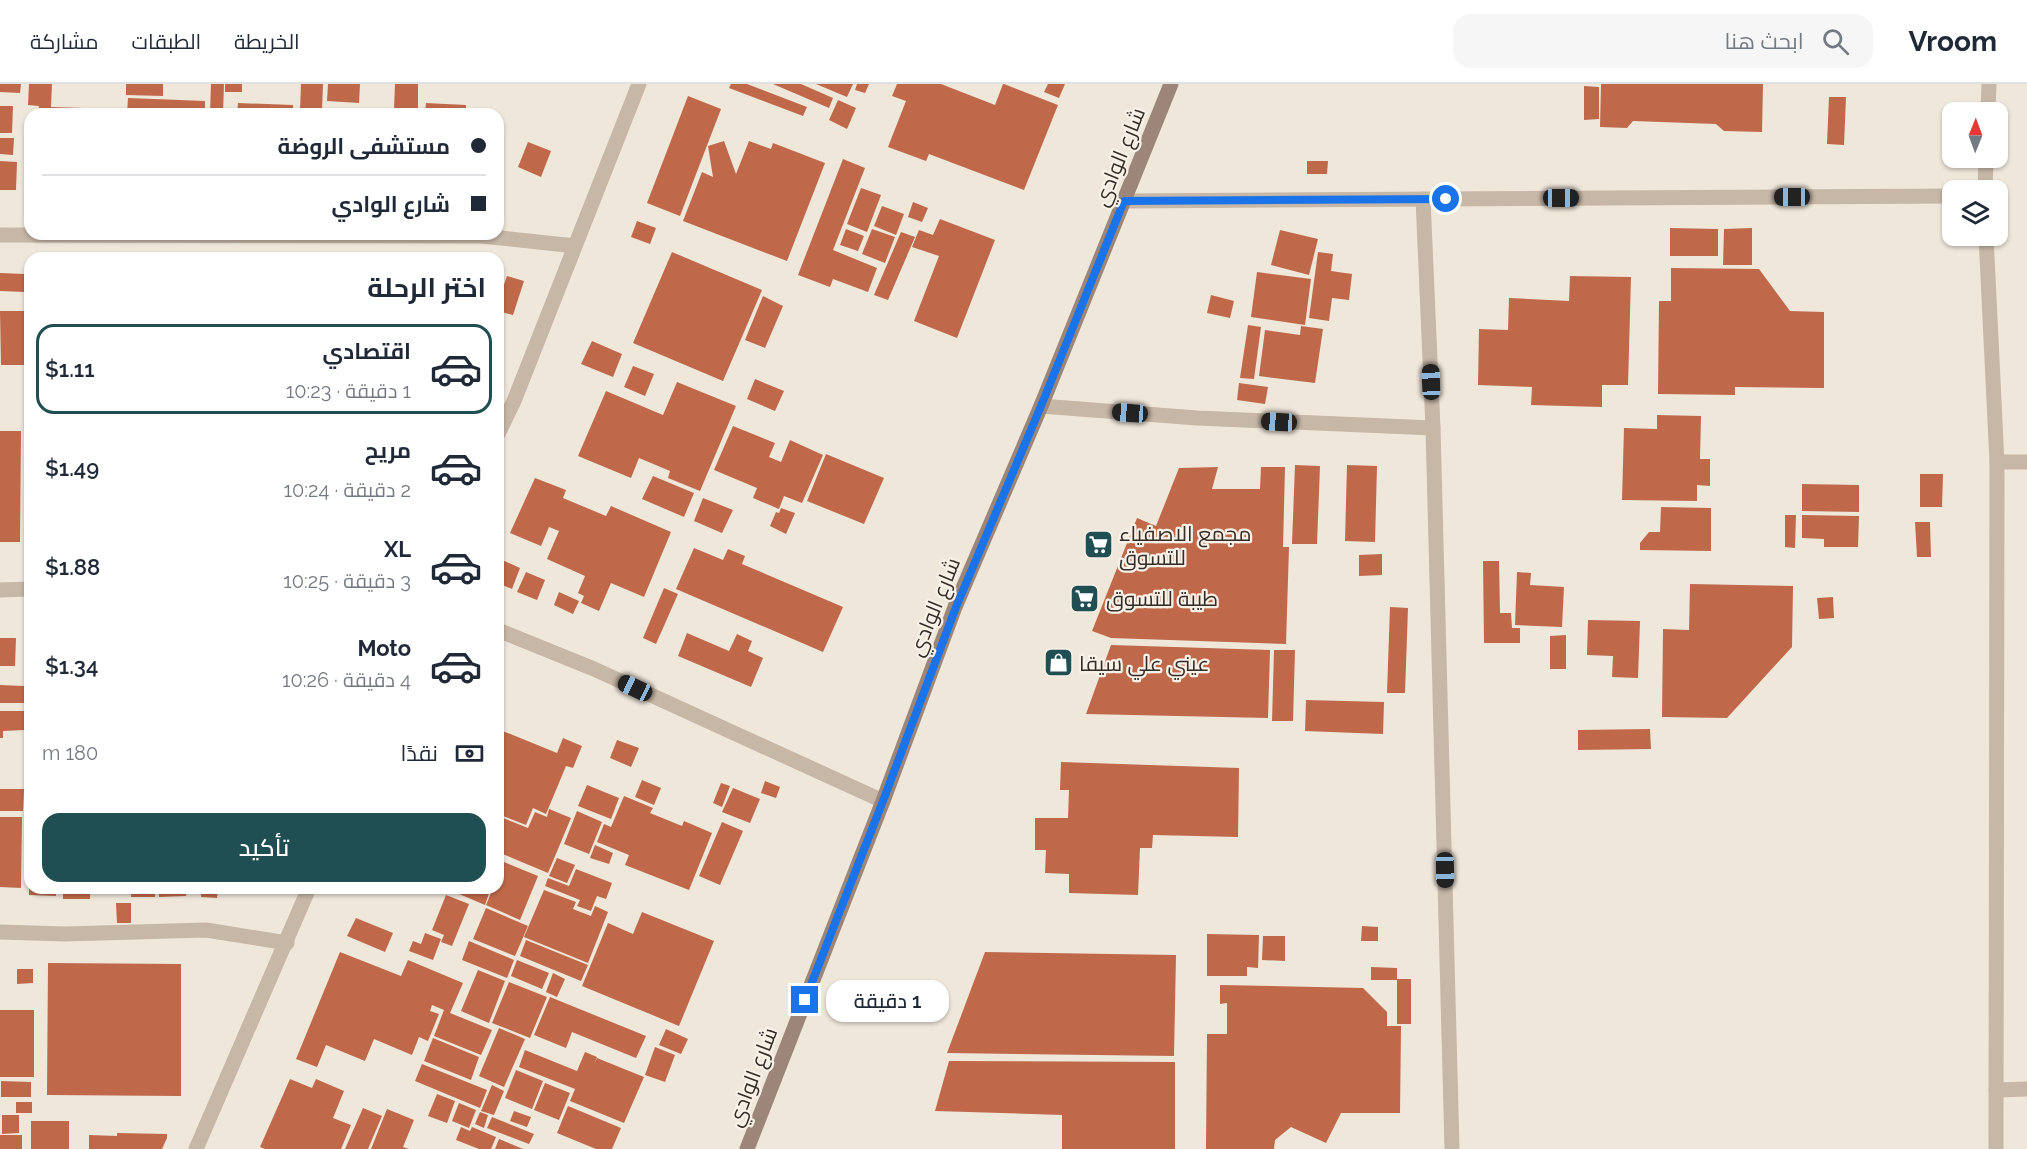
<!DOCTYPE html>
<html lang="ar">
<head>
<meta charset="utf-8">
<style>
	:root { --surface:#fff; --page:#f6f6f7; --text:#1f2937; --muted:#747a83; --line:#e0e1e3; --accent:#1f4e53 }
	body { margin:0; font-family:Raleway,Cairo,sans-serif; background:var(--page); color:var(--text); direction:rtl; height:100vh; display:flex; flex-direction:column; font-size:22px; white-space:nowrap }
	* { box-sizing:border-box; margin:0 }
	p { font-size:20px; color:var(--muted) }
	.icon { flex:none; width:33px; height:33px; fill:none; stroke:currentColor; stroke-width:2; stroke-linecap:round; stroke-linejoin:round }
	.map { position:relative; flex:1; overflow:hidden; direction:ltr }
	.sheet { position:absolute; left:24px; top:168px; width:480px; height:642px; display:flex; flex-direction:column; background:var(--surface); border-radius:18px; box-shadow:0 2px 4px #0004; direction:rtl }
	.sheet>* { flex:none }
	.guide { position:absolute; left:24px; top:24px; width:480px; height:132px; border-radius:18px; box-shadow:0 2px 4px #0004; direction:rtl; display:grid; align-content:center; height:132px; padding:0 18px; background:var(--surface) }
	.needle { width:39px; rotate:1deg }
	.fabs { position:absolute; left:1942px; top:18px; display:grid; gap:12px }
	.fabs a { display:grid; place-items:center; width:66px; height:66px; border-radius:12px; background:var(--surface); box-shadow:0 2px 4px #0004; font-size:30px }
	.end { position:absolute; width:27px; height:27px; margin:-14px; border:8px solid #1a73e8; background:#fff; box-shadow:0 0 0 3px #fff }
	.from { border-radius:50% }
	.bubble { position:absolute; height:42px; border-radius:18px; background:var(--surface); box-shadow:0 2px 4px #0004; font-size:20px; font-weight:600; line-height:42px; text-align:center; direction:rtl }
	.car { position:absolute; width:18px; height:36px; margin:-18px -9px; border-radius:8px; box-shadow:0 0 4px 2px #0007; background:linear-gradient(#222 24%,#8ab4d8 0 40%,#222 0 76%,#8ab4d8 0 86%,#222 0) }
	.guide b { display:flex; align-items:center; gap:21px; height:57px; font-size:22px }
	.guide b+b { border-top:2px solid var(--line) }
	.guide i { width:15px; height:15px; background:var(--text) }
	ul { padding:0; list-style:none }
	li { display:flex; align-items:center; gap:18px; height:90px; margin:0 12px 9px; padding:0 6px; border:3px solid transparent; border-radius:18px }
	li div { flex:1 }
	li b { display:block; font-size:22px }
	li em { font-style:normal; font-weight:600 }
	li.active { border-color:var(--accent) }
	li>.icon { width:54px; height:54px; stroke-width:1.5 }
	h2 { padding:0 18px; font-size:27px; line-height:72px }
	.pay { display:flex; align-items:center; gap:15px; height:66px; padding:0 18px; font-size:22px }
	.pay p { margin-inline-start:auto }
	.primary-button { display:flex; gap:12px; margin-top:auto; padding:12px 18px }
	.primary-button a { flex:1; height:69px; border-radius:18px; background:var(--accent); color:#fff; font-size:24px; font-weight:600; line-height:69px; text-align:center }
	header { display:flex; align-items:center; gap:36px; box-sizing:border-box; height:84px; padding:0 30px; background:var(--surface); border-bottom:2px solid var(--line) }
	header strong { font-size:28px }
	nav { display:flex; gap:33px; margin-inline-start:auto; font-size:21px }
	.search { width:420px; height:54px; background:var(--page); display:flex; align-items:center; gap:15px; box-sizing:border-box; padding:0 21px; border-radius:18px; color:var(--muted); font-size:22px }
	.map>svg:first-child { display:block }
</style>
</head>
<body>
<header>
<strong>Vroom</strong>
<div class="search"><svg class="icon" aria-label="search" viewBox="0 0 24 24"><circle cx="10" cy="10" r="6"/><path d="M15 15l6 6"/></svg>ابحث هنا</div>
<nav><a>الخريطة</a><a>الطبقات</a><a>مشاركة</a></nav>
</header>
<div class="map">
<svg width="2027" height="1065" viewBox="0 0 2027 1065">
	<rect width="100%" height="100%" fill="#f0e7db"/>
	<g fill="#bf694a">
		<polygon points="0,0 21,0 20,9 0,8"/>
		<polygon points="29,0 52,0 51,23 116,25 116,30 38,30 39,22 28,21"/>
		<polygon points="126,0 163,0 163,12 126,11"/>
		<polygon points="211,0 224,0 223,30 210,30"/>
		<rect x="225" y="0" width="17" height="8"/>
		<polygon points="301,0 323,0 322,27 300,26"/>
		<polygon points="328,0 360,0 359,19 327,17"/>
		<polygon points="395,0 418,0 418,26 394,24"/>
		<polygon points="731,0 747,0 807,23 803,32 729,4"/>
		<polygon points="773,0 801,0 833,14 829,24"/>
		<polygon points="816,0 853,0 847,13"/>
		<polygon points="857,0 869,0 865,9 855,6"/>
		<polygon points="897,0 941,0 995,21 1003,0 1004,0 1058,21 1024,106 929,70 926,77 888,63 906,17 892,12"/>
		<polygon points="1048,0 1065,0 1059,14 1044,8"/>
		<polygon points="1601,0 1763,0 1762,48 1724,47 1716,40 1633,37 1627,44 1600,43"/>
		<polygon points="1584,2 1599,3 1599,35 1584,36"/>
		<polygon points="688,12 721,25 680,132 647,119"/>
		<polygon points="1829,13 1846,13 1844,61 1827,60"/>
		<polygon points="128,14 205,17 205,30 127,30"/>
		<polygon points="838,16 856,24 847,45 829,36"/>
		<polygon points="238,19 293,21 293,30 237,30"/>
		<polygon points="426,19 466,21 466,30 425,30"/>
		<polygon points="0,22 13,22 12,49 0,49"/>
		<polygon points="341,26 365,28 365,30 340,30"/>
		<polygon points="0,54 14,54 13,71 0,70"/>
		<polygon points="724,57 736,90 749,57 771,65 773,59 825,79 787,177 683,137 702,88 713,93 708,62"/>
		<polygon points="528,58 551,67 541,93 518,83"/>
		<polygon points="843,75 865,84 833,166 877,184 868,208 833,195 830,203 798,191"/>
		<polygon points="0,77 17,78 16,106 0,106"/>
		<polygon points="1307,77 1328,77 1327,90 1307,90"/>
		<polygon points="861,104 881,111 867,148 847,140"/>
		<polygon points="913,118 928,124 922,138 908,133"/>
		<polygon points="882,122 904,130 896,151 874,142"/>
		<polygon points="940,135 995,156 957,254 914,237 939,172 912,163 919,146 933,151"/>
		<polygon points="637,137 656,144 650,160 631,153"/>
		<polygon points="1670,144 1718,145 1718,172 1670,172"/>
		<polygon points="1752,144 1752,181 1723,181 1724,145"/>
		<polygon points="846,145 864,152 858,167 840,161"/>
		<polygon points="872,145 895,153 885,179 862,170"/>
		<polygon points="1280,146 1318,155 1309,191 1271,181"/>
		<polygon points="901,148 915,153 888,216 874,211"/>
		<polygon points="672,168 762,206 723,297 633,259"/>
		<polygon points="1318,168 1333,170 1331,187 1352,190 1349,216 1332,214 1329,237 1309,234"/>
		<polygon points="1671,184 1759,185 1790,227 1824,228 1824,304 1735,303 1735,311 1658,310 1659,217 1671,217"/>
		<polygon points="1257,188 1311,195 1305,241 1251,233"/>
		<polygon points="0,189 25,190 25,208 0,207"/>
		<polygon points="507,192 524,197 513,231 498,227 498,218"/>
		<polygon points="1570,192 1631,193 1628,301 1602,301 1602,323 1531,321 1532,303 1478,301 1479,245 1508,246 1509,214 1569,217"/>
		<polygon points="1211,211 1234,217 1230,234 1207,229"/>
		<polygon points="763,212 783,222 765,264 745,256"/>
		<polygon points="0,227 29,227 28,281 1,281"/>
		<polygon points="1248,241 1261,243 1254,295 1240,294"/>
		<polygon points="1301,242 1323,245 1315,299 1259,292 1265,246 1300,251"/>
		<polygon points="592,257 622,270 613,293 581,280"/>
		<polygon points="633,282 654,290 645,312 624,303"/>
		<polygon points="755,295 784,307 775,327 747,315"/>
		<polygon points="677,298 736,322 700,407 668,394 670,387 639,374 631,394 578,372 606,307 663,331"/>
		<polygon points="1239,299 1268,303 1265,320 1237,316"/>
		<polygon points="1657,331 1701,332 1700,375 1710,375 1710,402 1697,401 1697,417 1622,416 1624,344 1657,345"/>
		<polygon points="733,342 775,359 769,373 781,378 790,356 823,371 802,419 784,412 779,425 753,414 757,404 714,386"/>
		<polygon points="0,347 21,347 20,458 0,458"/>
		<rect x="27" y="362" width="3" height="30"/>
		<polygon points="826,370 884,394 864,440 807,417"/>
		<polygon points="1295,381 1320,382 1317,460 1292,460"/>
		<polygon points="1347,381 1377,382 1375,458 1345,457"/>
		<polygon points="1218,383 1212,405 1260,405 1261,383 1285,383 1283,463 1289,463 1286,560 1111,554 1092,547 1137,434 1156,442 1179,384"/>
		<polygon points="1920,390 1943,390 1942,423 1920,423"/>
		<polygon points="653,392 694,409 684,433 642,415"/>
		<polygon points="535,394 566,406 563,414 606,432 611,422 671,448 644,513 611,499 599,527 581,519 584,512 578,509 585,492 547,475 559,447 549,443 541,462 510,449"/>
		<rect x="28" y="398" width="2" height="33"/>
		<polygon points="1802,400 1859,401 1859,428 1802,427"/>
		<polygon points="703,414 733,426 722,449 694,437"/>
		<polygon points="1661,423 1711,424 1711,467 1640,466 1640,459 1649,448 1660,448"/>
		<polygon points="781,424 795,429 786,450 770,442 776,428 779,429"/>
		<polygon points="1785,431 1796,431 1795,464 1785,463"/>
		<polygon points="1802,431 1859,432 1858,463 1824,463 1824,455 1802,454"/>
		<polygon points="1915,438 1930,438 1931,473 1917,473"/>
		<polygon points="694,464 723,476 728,465 745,472 742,480 843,523 823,568 676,505"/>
		<polygon points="1382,470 1382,491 1359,492 1359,471"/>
		<polygon points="500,475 520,484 512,505 498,499 498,480"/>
		<polygon points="1483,477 1499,477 1500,529 1511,529 1512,544 1520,544 1520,559 1484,559"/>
		<polygon points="526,488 545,496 537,516 517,508"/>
		<polygon points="1517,488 1531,489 1530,501 1564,503 1562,543 1515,541"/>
		<polygon points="1690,500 1793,502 1792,563 1727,634 1662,633 1663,545 1689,546"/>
		<polygon points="664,504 678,510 656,560 643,554"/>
		<polygon points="559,508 579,517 573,530 554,521"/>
		<polygon points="1833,513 1834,534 1819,535 1817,514"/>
		<polygon points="1390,523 1408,524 1405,609 1387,609"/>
		<polygon points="1588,536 1640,537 1638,594 1612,593 1613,572 1587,571"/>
		<polygon points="687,549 729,567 737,550 752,557 748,567 763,574 751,603 678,572"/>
		<polygon points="1566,551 1566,585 1550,585 1550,552"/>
		<polygon points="0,554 16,554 15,582 0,582"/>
		<polygon points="1111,561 1270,566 1268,634 1086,630"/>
		<polygon points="1274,566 1295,566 1293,637 1272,637"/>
		<polygon points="0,601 24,602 25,619 0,619"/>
		<polygon points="1306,616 1384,618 1383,650 1305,647"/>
		<polygon points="0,627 24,627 25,646 3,647 3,654 0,654"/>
		<polygon points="498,645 557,669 563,654 582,662 573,684 566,682 546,730 533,724 526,741 498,730"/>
		<polygon points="1650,645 1651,665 1578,666 1578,646"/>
		<polygon points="617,656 639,664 631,683 610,674"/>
		<polygon points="1061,678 1239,684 1238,753 1153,751 1152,764 1140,764 1138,811 1069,809 1069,790 1045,789 1046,766 1035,766 1035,734 1068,734 1069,706 1060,706"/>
		<polygon points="642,696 661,704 654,721 635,713"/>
		<polygon points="765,697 780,703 776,714 761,709"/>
		<polygon points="721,699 730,702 722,723 713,719"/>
		<polygon points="587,701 619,714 611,735 578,722"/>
		<polygon points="733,704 760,715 750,739 722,728"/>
		<polygon points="0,705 24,705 23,727 0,727"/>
		<polygon points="624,712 653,724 650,729 682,742 684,737 712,749 689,806 625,781 629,771 597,758 604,740 611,743"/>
		<polygon points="549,725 571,734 548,789 498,768 498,732 528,744 535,728 547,733"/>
		<polygon points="577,727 602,738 589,770 564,760"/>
		<polygon points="0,733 22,733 21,804 0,803"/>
		<polygon points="722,738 743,747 720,801 699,792"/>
		<polygon points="595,761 613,769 609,780 590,774"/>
		<polygon points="557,774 575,781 567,799 549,792"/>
		<polygon points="504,778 538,792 520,836 486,821 493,804 498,804 498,792"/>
		<polygon points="576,785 612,799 606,815 597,812 591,827 577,822 580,816 545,802 548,794 569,802"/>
		<polygon points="29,804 56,804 56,812 29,811"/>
		<rect x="63" y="804" width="27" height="11"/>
		<rect x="131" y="804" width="24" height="9"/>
		<polygon points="159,804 187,804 186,812 159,813"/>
		<polygon points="201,804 218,804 217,814 201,813"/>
		<polygon points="445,804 491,804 485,821"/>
		<polygon points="544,806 576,818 573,825 591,832 595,822 608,828 588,879 524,853"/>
		<polygon points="446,811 469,820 452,862 441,858 444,851 432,846"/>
		<polygon points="116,819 131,819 131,839 117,839"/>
		<polygon points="486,824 528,842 515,872 473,855"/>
		<polygon points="642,828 714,857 679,942 582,902 608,839 633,850"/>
		<polygon points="356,834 393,849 385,868 347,852"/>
		<polygon points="1362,842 1378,843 1378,857 1361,857"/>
		<polygon points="425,849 441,855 433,876 409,867 413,857 421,860"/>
		<polygon points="1207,850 1259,851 1258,884 1247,883 1247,892 1207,892"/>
		<polygon points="1263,852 1285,852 1285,877 1262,876"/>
		<polygon points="526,856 588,881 581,897 520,872"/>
		<polygon points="469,857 514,876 507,894 462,876"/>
		<polygon points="340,868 401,892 408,876 463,899 450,929 492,946 481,971 434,952 444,926 432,921 430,927 439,930 428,957 419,953 412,971 374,955 365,977 326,961 317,983 296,975"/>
		<polygon points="985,868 1176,871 1174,972 947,969"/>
		<polygon points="517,876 549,889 542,905 511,892"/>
		<polygon points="48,879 181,880 181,1012 47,1011"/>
		<polygon points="1371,883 1397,884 1397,896 1371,896"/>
		<polygon points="17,885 33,885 33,899 17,900"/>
		<polygon points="478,886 505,897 489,939 461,927"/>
		<polygon points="553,889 565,895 557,913 546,908"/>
		<rect x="1397" y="895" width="14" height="45"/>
		<polygon points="509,898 547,913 530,954 492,939"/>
		<polygon points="1220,901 1363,904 1387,928 1387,942 1401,942 1400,1029 1341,1029 1326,1059 1291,1043 1275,1056 1274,1065 1206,1065 1207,950 1227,950 1227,919 1220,920"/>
		<polygon points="550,913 646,952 636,974 572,948 566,964 534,951"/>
		<rect x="0" y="926" width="34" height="67"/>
		<polygon points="499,944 525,955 504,1003 479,992"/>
		<polygon points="666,945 688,955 681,970 659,961"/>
		<polygon points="433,954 479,973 471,996 424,977"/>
		<polygon points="655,963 675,971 665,998 645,991"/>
		<polygon points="525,966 577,987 585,968 597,973 594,981 597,974 644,993 624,1039 570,1017 575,1005 519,983"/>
		<polygon points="949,977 1175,978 1175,1065 1062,1065 1062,1031 935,1027"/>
		<polygon points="422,980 487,1006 480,1024 415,997"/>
		<polygon points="516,986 543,997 532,1025 505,1014"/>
		<polygon points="290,995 312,1004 316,995 344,1007 333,1034 351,1041 341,1065 265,1065 260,1063"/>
		<polygon points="1,997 31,998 31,1013 1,1013"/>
		<polygon points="545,999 570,1009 559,1036 534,1026"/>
		<polygon points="492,1001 504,1007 494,1031 481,1027"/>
		<polygon points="437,1010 455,1017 447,1039 428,1032"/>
		<rect x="16" y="1018" width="16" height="11"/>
		<polygon points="459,1019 476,1026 469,1044 452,1037"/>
		<polygon points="568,1022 621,1044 612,1065 596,1065 557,1049"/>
		<polygon points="363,1024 382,1032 368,1065 345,1065"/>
		<polygon points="387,1025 414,1036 403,1063 409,1065 371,1065"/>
		<polygon points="514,1027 531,1033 527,1043 510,1037"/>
		<polygon points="480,1028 488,1031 484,1044 475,1040"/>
		<polygon points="2,1031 19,1031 19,1049 2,1050"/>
		<polygon points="492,1033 534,1050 529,1060 487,1044"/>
		<rect x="31" y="1037" width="38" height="28"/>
		<polygon points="461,1043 470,1047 472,1043 496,1053 491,1065 479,1065 456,1056"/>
		<polygon points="117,1049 167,1050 167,1054 162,1065 89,1065 89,1051 117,1052"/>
		<rect x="0" y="1051" width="22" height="14"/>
		<polygon points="499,1055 523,1065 495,1065"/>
	</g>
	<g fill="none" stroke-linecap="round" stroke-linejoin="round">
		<g stroke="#c7b7a7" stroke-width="15">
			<polyline points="1988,28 1989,0"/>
			<polyline points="1985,106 1986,74"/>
			<polyline points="1423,115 1433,344 1452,1065"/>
			<polyline points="1124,117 1953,112"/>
			<polyline points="0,151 482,152 575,162"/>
			<polyline points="1986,152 1997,378 1996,1065"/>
			<polyline points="1041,322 1197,334 1433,344"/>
			<polyline points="498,350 514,317 639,0"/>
			<polyline points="1997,378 2027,378"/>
			<polyline points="0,506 30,505"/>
			<polyline points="498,546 594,585 883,717"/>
			<polyline points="0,848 65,850 206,846 287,859"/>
			<polyline points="1996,1006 2027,1005"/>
			<polyline points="196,1065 309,804"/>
		</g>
		<polyline stroke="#9b8679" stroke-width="15" points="747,1065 883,717 955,523 1041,322 1171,0"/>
	</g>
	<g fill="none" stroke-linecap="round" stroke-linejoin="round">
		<polyline stroke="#1a73e8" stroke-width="8" points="805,916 883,717 956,523 1041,322 1124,117 1446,115"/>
	</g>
	<defs>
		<symbol id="supermarket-square" viewBox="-11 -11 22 22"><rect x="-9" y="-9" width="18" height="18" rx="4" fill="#1f4e53" stroke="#f8f1e7"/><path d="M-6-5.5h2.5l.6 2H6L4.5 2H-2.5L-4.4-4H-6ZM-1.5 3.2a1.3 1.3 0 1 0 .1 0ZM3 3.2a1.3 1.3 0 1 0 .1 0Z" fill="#fff"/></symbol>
		<symbol id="shop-square" viewBox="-11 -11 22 22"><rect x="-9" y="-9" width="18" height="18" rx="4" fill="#1f4e53" stroke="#f8f1e7"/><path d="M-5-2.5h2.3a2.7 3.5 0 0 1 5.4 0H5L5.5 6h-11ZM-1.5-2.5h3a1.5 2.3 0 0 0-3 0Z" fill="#fff"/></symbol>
	</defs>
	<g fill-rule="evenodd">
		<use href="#supermarket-square" x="1082" y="444" width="33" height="33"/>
		<use href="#supermarket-square" x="1068" y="498" width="33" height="33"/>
		<use href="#shop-square" x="1042" y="562" width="33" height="33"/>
	</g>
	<g text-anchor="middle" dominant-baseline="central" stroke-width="4.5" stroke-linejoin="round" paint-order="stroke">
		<g font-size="21" fill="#342c27" stroke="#f8f1e7">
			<text transform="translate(1119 73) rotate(-68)">شارع الوادي</text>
			<text transform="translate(934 523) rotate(-68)">شارع الوادي</text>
			<text transform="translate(752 993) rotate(-69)">شارع الوادي</text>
		</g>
		<g font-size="21" fill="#342c27" stroke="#f8f1e7" text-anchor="start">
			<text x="1119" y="449">مجمع الاصفياء<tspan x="1119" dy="24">للتسوق</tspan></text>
			<text x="1106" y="514">طيبة للتسوق</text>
			<text x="1079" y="579">عيني علي سيقا</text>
		</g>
	</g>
</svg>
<div class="fabs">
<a><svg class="needle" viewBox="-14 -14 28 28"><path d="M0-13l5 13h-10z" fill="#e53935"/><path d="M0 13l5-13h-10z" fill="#747a83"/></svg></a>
<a><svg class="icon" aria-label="layers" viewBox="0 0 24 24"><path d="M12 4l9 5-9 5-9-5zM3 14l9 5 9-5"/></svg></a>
</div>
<i class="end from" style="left:1446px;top:115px"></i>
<i class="end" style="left:805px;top:916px"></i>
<div class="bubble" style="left:826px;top:896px;width:123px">1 دقيقة</div>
<i class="car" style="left:1792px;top:113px;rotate:270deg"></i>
<i class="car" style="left:1561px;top:114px;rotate:90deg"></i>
<i class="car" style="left:1431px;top:298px;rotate:358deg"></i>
<i class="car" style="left:1130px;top:329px;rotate:274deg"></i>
<i class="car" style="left:1279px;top:338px;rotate:273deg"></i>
<i class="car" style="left:635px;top:604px;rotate:295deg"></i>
<i class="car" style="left:1445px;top:786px;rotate:179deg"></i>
<div class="guide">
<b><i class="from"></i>مستشفى الروضة</b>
<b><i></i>شارع الوادي</b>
</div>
<section class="sheet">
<h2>اختر الرحلة</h2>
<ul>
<li class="active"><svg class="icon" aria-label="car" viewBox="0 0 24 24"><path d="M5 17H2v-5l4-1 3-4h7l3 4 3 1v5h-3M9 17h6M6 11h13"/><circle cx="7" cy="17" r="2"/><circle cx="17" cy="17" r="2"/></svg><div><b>اقتصادي</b><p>1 دقيقة · 10:23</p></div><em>$1.11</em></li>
<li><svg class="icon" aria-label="car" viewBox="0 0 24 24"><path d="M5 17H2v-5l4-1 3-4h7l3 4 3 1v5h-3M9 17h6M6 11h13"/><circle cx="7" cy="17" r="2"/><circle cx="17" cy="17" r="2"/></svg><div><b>مريح</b><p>2 دقيقة · 10:24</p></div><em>$1.49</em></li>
<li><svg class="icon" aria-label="car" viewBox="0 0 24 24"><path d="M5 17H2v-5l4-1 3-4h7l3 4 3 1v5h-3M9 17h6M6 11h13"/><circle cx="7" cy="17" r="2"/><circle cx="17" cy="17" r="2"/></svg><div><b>XL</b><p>3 دقيقة · 10:25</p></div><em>$1.88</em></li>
<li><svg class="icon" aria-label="car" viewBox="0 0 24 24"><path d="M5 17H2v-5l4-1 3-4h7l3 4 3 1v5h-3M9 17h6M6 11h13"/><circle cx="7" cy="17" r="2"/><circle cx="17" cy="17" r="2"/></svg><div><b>Moto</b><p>4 دقيقة · 10:26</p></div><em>$1.34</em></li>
</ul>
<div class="pay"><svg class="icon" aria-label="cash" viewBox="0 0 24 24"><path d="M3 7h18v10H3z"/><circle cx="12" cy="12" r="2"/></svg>نقدًا<p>180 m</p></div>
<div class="primary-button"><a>تأكيد</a></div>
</section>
</div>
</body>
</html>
